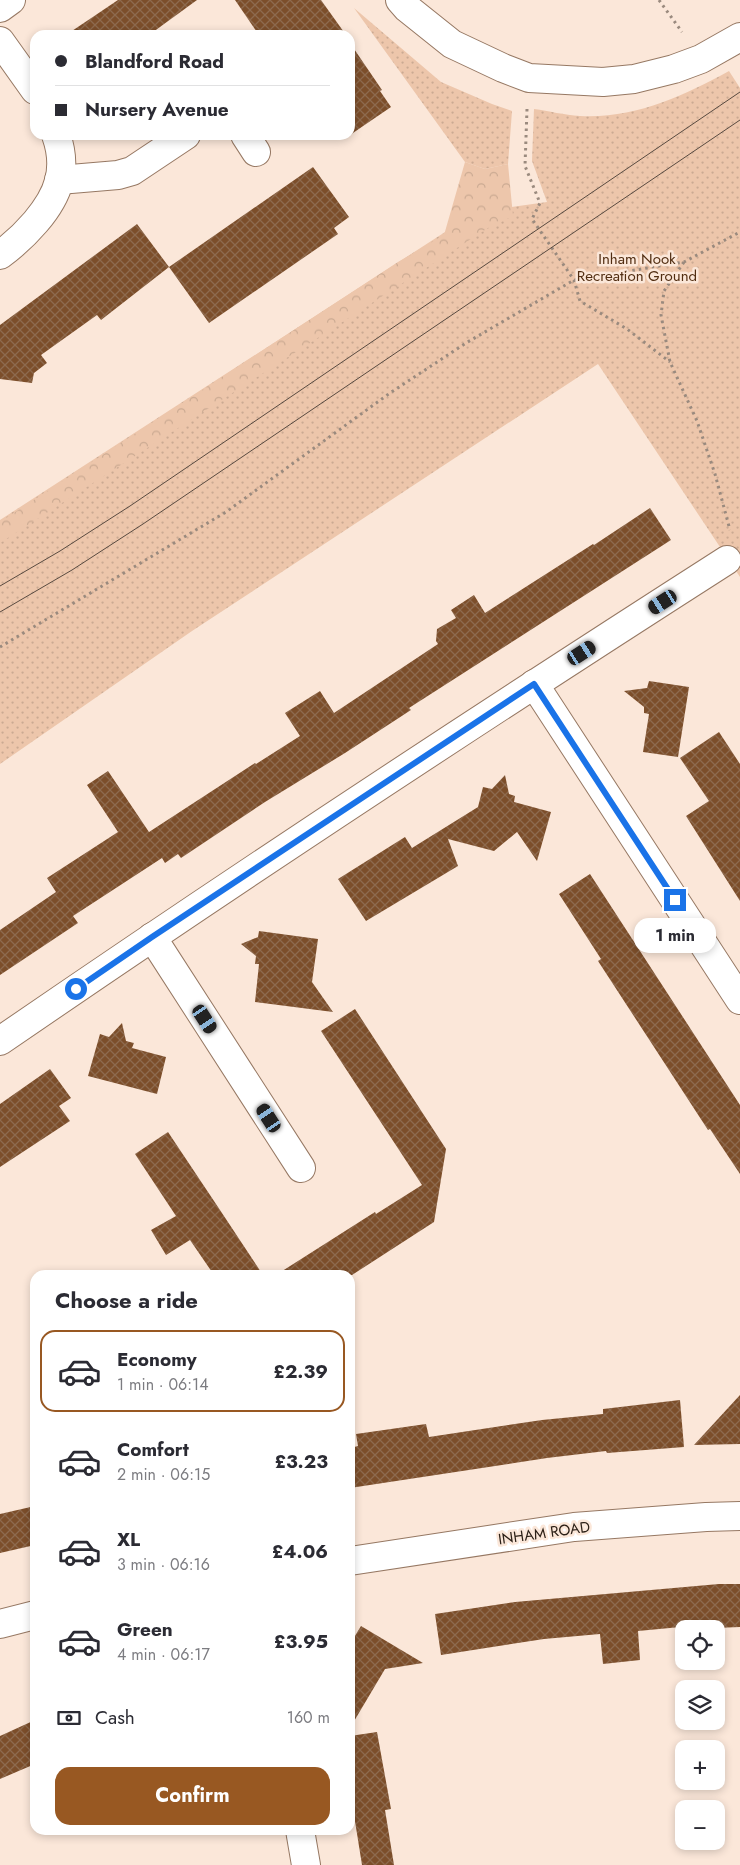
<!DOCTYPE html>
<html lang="en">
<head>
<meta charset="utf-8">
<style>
	:root { --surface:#fff; --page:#f2f2f3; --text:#2b2b33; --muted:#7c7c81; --line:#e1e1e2; --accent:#985822 }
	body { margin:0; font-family:Jost,sans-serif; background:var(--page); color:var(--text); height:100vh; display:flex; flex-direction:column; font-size:19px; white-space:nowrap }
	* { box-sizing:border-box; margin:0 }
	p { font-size:16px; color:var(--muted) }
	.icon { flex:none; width:28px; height:28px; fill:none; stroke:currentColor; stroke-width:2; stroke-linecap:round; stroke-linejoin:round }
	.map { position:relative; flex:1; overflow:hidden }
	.details { position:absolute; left:30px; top:1270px; width:325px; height:565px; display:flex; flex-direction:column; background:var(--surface); border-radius:15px; box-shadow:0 2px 8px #0003 }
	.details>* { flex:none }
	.banner { position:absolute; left:30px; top:30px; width:325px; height:110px; border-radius:15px; box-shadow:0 2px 8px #0003; display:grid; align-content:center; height:110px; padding:0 25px; background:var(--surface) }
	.buttons { position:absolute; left:675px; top:1620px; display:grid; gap:10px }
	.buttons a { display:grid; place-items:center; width:50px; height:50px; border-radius:10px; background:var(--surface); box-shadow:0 2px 8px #0003; font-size:25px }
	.end { position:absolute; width:22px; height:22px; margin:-11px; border:6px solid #1a73e8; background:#fff; box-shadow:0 0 0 2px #fff }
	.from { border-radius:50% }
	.bubble { position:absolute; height:35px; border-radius:15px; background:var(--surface); box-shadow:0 2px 8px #0003; font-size:16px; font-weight:700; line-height:35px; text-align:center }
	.car { position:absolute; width:15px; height:30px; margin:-15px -8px; border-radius:6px; box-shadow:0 0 4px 1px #0007; background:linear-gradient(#222 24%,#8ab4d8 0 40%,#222 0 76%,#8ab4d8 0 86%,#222 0) }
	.banner b { display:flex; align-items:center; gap:18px; height:48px; font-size:19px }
	.banner b+b { border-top:1px solid var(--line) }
	.banner i { width:12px; height:12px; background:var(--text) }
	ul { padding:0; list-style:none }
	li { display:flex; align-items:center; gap:15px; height:82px; margin:0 10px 8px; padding:0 15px; border:2px solid transparent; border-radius:15px }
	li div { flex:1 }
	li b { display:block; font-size:19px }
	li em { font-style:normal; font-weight:700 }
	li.selected { border-color:var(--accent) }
	li>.icon { width:45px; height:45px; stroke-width:1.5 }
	h2 { padding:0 25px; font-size:22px; line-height:60px }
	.pay { display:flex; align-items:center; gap:12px; height:55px; padding:0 25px; font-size:19px }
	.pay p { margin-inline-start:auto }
	.primary-button { display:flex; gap:10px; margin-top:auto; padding:10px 25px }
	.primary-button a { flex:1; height:58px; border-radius:15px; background:var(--accent); color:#fff; font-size:20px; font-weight:700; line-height:58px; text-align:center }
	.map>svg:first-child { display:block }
</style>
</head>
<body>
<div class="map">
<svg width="740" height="1865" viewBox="0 0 740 1865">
	<defs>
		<pattern id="grass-dots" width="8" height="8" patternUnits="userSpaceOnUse" patternTransform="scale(1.25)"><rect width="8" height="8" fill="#edc6ab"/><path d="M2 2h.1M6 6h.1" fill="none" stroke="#cbaa92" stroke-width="1.8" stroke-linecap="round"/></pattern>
		<pattern id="forest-crowns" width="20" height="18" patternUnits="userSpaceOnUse" patternTransform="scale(1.25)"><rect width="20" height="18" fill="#edc6ab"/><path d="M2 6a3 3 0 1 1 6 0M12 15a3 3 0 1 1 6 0" fill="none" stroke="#cbaa92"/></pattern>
		<pattern id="building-cross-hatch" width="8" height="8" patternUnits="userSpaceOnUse" patternTransform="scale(1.25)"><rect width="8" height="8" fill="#7c4e2a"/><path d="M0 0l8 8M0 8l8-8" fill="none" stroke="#8d6a4e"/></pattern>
	</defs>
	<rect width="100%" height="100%" fill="#fbe7d9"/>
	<g fill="url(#grass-dots)">
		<polygon points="354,8 441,82 492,104 512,111 508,164 485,169 465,162"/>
		<path d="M729 71 740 88V577L598 364 192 631 0 764V520L476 212 547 202 532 161 534 109C549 111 564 115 580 116 634 119 683 96 729 71Z"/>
	</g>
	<polygon fill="url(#forest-crowns)" points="465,162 485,169 508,164 513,216 488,228 0,543 0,522 398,262 444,235"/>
	<g fill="url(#building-cross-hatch)">
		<polygon points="118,0 197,0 149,35 66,35"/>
		<polygon points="235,0 321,0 346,35 259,35"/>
		<polygon points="350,43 382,90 380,91 391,107 350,135"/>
		<polygon points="313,167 349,217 334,228 338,234 209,323 169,267"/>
		<polygon points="137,224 169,267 101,320 97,315 41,355 47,363 34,373 32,383 0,379 0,325"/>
		<polygon points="650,508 671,540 409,708 411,710 345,753 265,802 181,858 178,854 165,863 162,858 73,916 78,923 0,975 0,930 56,892 47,878 118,832 87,785 108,771 149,832 255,763 256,764 300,736 285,713 320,691 334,713 438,644 436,641 437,629 456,618 451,610 474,595 485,613 593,544 594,545"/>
		<polygon points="649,681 689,687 678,757 643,752 649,714 644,713 644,707 624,691 647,688"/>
		<polygon points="719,732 740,764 740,901 686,816 709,801 680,758"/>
		<polygon points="505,775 509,794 515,796 514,802 551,812 537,861 517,832 494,851 448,839 458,866 366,921 338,879 405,837 412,848 478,807 483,787 492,789"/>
		<polygon points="590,874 740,1105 740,1174 710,1129 708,1130 598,961 601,959 559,894"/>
		<polygon points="259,931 318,939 312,982 333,1012 255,1002 259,964 255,964 256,956 241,944 258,937"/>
		<polygon points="355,1009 446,1149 434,1222 352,1275 276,1275 375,1212 376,1214 422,1185 321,1031"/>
		<polygon points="122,1023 126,1041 134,1043 132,1048 166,1057 157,1094 88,1076 100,1034 109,1037"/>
		<polygon points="50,1069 71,1098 59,1106 70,1121 0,1167 0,1104"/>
		<polygon points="168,1132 220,1210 263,1275 214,1275 190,1240 166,1255 151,1230 176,1216 135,1154"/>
		<polygon points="740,1395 740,1444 694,1445"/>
		<polygon points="680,1400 684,1447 607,1453 606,1451 547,1458 350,1488 350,1448 358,1446 356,1434 426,1424 429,1437 542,1420 603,1414 603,1409"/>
		<polygon points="35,1506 35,1545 0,1553 0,1514"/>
		<polygon points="719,1584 740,1584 740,1627 691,1629 691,1626 638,1631 640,1660 603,1664 600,1634 544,1639 441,1655 435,1614 515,1602"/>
		<polygon points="361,1626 423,1663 385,1669 350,1728 350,1644"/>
		<polygon points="35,1720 35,1764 0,1779 0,1736"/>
		<polygon points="377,1732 391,1809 385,1810 394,1865 362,1865 354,1815 350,1816 350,1736"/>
	</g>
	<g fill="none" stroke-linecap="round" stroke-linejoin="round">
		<defs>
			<g id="minor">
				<polyline points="400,0 407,8 452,44 503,68 529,78 603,82 634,79 674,69 701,59 740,37"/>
				<polyline points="0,8 11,0"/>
				<polyline points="0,41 35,90"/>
				<polyline points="245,135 256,152"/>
				<polyline points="59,180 118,175 132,171 186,135"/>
				<path d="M0 255C23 238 52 209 59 181 63 166 61 149 56 135"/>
				<polyline points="534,684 740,1000"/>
				<polyline points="152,937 301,1168"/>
				<path d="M0 1041C240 876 482 717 727 560"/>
				<polyline points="350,1561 574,1527 706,1517 740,1516"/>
				<polyline points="0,1624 35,1615"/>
				<polyline points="300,1830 306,1865"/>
			</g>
		</defs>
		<use href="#minor" stroke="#967863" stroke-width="30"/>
		<g stroke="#9a8a7e" stroke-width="3" stroke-dasharray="2.5 4" stroke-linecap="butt">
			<polyline points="659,0 682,32"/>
			<polyline points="527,109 525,166 540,203 532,219 574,280 580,301 627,329 670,362"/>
			<polyline points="684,262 664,291 661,315 670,362 697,421 715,474 730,530"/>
			<polyline points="0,647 226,512 390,393 466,343 574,280 684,262 740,232"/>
		</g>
		<use href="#minor" stroke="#fff" stroke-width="28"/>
		<g stroke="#584a40" stroke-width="1">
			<polyline points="0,586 60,551 130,506 740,92"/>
			<polyline points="0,612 72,570 143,524 740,120"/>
		</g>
	</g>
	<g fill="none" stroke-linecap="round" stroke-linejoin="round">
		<polyline stroke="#1a73e8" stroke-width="6" points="76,989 152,937 534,684 675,900"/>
	</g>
	<g text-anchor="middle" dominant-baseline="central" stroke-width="5" stroke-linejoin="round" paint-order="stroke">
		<g font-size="15" fill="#512d11" stroke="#fbe7d9">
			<text x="637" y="259">Inham Nook<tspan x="637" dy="17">Recreation Ground</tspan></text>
		</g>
		<g font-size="15" fill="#2c2017" stroke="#fbe7d9">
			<text transform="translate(544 1533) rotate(-8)">INHAM ROAD</text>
		</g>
	</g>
</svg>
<div class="buttons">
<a><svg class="icon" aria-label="locate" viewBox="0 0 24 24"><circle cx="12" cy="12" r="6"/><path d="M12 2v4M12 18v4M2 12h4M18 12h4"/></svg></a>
<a><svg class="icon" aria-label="layers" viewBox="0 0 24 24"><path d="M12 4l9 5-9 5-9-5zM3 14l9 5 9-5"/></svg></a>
<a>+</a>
<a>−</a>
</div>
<i class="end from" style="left:76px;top:989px"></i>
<i class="end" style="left:675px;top:900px"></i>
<div class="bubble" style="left:634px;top:918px;width:82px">1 min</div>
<i class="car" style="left:663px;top:602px;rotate:237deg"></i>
<i class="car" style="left:582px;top:653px;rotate:57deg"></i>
<i class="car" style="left:205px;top:1019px;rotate:147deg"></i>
<i class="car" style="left:269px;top:1118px;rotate:327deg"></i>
<div class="banner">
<b><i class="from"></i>Blandford Road</b>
<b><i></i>Nursery Avenue</b>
</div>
<section class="details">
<h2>Choose a ride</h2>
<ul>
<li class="selected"><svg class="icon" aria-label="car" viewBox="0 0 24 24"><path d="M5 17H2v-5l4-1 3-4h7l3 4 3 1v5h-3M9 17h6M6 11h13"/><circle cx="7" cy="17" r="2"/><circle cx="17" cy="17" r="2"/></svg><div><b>Economy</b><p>1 min · 06:14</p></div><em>£2.39</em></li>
<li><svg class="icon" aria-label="car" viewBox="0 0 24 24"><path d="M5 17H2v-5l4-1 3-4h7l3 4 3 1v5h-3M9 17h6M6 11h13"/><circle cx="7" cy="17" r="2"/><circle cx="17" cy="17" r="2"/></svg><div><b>Comfort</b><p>2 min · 06:15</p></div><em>£3.23</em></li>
<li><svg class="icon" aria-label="car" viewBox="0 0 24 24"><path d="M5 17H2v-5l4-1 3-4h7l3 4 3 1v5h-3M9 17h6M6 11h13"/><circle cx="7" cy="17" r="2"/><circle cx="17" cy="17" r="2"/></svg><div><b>XL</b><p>3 min · 06:16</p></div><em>£4.06</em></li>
<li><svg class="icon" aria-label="car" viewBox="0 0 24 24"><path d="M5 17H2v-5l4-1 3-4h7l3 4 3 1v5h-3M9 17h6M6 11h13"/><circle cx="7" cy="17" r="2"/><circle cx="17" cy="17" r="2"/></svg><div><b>Green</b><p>4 min · 06:17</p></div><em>£3.95</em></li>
</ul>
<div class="pay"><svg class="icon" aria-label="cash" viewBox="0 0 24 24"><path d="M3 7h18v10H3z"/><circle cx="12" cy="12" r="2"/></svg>Cash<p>160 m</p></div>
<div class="primary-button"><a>Confirm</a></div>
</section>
</div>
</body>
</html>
